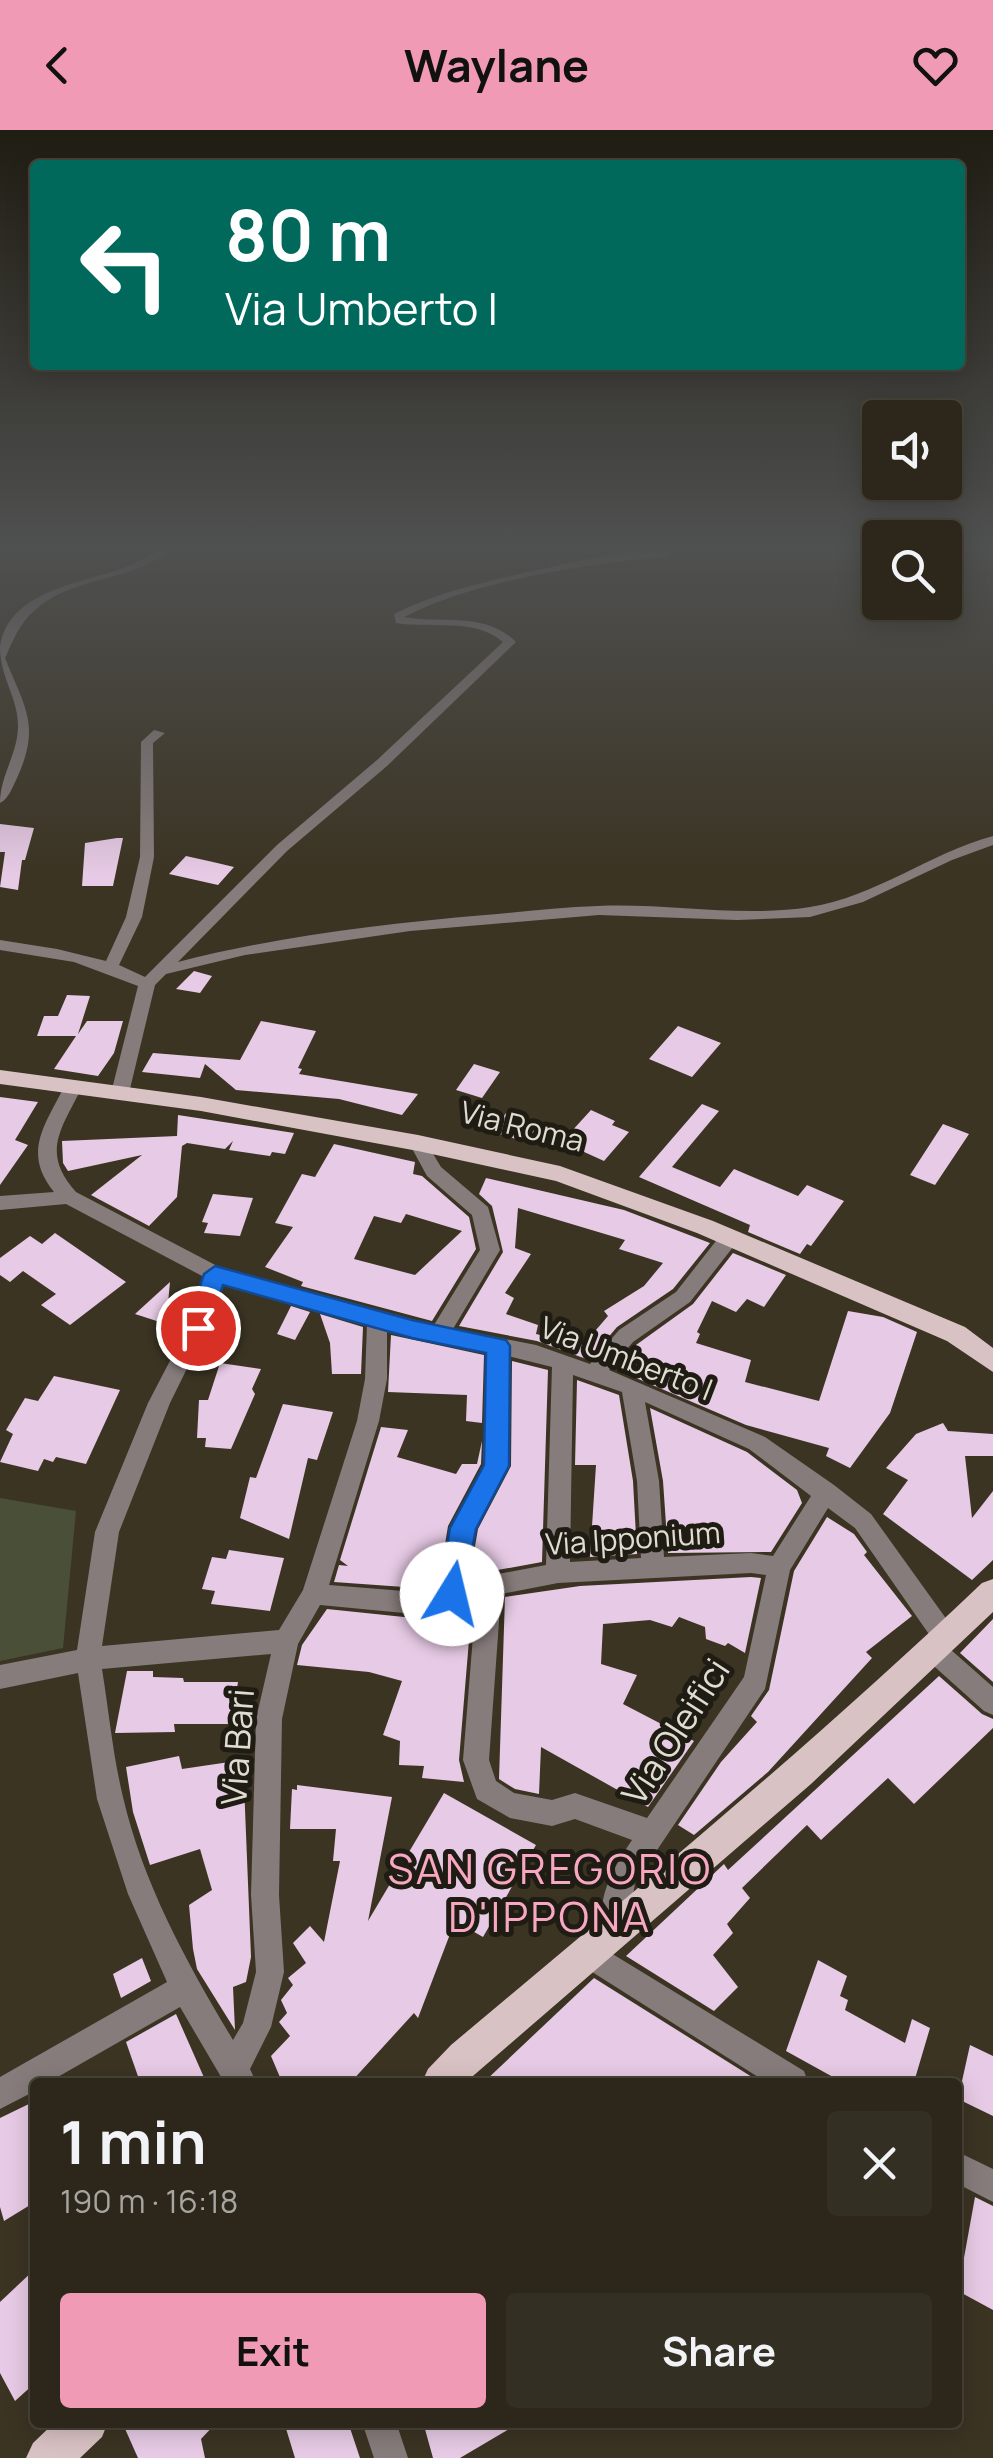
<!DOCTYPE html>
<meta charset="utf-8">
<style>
body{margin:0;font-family:Manrope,sans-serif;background:#342f23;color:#f1f3f6;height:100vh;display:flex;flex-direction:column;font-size:38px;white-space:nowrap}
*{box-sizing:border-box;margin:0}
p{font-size:32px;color:#a6a5a2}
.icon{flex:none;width:55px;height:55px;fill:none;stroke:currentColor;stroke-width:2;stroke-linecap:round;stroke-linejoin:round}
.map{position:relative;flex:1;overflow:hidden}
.sheet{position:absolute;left:30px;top:1948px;width:932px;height:350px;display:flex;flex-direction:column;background:#2c271a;border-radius:10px;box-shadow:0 5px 25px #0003,0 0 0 2px #484439}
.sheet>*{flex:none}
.top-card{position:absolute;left:30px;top:30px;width:935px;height:210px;border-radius:10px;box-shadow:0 5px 25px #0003,0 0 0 2px #484439;background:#00695c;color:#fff;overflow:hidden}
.controls{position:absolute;left:862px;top:270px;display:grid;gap:20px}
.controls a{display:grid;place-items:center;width:100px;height:100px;border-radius:10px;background:#2c271a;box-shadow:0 5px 25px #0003,0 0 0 2px #484439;font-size:50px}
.pin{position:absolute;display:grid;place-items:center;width:85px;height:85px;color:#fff;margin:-42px;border:5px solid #fff;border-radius:50%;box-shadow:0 2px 10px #0007}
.me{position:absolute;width:110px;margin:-55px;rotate:9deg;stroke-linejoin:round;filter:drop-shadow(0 0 8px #0008)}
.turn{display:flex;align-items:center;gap:35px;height:210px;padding:0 30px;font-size:45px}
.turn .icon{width:130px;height:130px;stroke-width:2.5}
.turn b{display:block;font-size:70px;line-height:85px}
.round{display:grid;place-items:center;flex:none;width:105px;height:105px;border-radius:10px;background:#342f23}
.head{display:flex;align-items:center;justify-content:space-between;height:170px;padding:0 30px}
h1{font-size:60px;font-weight:700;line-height:75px}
.button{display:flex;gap:20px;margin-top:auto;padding:20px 30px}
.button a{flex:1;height:115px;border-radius:10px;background:#f09ab6;color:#111;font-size:40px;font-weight:700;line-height:115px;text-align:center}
.button a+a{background:#342f23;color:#f1f3f6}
header{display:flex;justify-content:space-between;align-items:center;height:130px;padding:0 30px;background:#f09ab6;color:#111;font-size:45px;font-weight:700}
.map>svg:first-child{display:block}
.green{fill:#4a4f38}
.building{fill:#e7cae5;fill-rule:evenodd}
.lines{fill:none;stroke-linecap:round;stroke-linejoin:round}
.street{fill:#877c7c;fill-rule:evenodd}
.primary{fill:#d9c2c4;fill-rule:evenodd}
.route{fill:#1a73e8;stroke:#114b97;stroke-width:2.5}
.labels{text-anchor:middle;stroke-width:10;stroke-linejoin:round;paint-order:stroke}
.street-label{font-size:30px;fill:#e1dcd2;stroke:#1f1c14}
.near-street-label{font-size:35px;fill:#e1dcd2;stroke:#1f1c14}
.near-quarter-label{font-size:42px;letter-spacing:2.5px;fill:#f7a7c1;stroke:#1f1c14}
</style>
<header><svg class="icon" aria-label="back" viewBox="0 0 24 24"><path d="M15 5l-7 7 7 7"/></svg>Waylane<svg class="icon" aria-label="heart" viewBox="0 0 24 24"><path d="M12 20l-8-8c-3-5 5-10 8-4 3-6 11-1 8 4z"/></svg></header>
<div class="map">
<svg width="993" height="2328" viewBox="0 0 993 2328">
<rect width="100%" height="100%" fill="#3b3423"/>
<path class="green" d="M0,1368L76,1381L63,1518L0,1531Z"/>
<path class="building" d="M0,694L34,698L25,730H22L18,760L0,757L5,722H0Z
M117,708H123L113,756H82L85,713Z
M186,726L213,732L234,737L218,755L169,744Z
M194,841L212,846L200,863L176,859Z
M67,865L90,866L78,904L87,891H123L114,923L98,946L54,939L76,906H37L44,886H58Z
M261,891L316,901L298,938L302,939L299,944L418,964L402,985L339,969L236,960L205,934L200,948L142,942L153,923L240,930Z
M678,896L721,913L692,947L649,929Z
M474,934L500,942L482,968L456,960Z
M0,967L38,972L15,1010L28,1015L0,1055Z
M702,974L719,981L672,1037L720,1057L734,1039L798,1066L807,1055L844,1071L811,1116L807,1114L800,1124L748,1102L750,1095L639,1047Z
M591,980L615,991L612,995L629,1002L604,1031L582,1021L578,1025L537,1007L532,1014L493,1002L506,983L570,1003Z
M178,985L294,1003L285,1024L272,1022L270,1026L229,1020L233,1011L225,1019L187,1013L182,1016L177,1067L149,1096L91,1065L142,1025L68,1041L63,1033L62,1011L177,1006Z
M943,994L969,1004L935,1055L910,1045Z
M334,1014L415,1032L413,1044L422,1046L469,1087L476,1119L432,1191L301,1156L303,1152L265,1137L293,1097L275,1093L302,1044L315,1047ZM406,1084L462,1101L415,1145L354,1129L374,1086L401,1093Z
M486,1048L624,1080L710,1113L673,1159L617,1197L589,1230L537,1211L459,1196L503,1122L492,1076L479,1064ZM518,1078L625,1110L619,1119L663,1133L644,1156L604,1181L608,1186L583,1215L536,1204L538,1195L506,1184L514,1168L505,1163L531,1124L515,1118Z
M213,1064L253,1068L240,1106L204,1103L208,1093L202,1092Z
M55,1103L126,1152L70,1195L41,1175L56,1164L23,1141L10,1152L0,1145V1128L30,1106L42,1114Z
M733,1123L786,1145L764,1177L747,1169L736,1182L712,1171L697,1202L700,1204L696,1213L751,1230L745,1252L819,1271L848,1181L883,1187L917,1202L890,1283L850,1338L826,1326L829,1318L746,1295L615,1239L636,1215L693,1174Z
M170,1152L166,1194L135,1184Z
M291,1176L310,1182L295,1210L277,1204Z
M320,1184L363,1197L361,1244H332L330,1213Z
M391,1205L484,1225L482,1293L466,1291L467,1265L388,1262Z
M512,1231L548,1240L542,1432L470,1445L478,1399L511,1336Z
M220,1233L261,1239L252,1259L255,1264L231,1319L205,1317L206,1308H197L199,1270H208Z
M54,1246L120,1260L86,1334L56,1327L53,1332L44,1329L38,1341L0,1332L13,1304L6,1300L25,1268L38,1271Z
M577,1250L619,1265L633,1351L637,1424L590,1427L596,1335H575Z
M283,1274L333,1282L317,1330L308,1328L289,1409L240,1388L250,1347L256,1348Z
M650,1278L747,1322L797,1360L802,1373L771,1422L668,1423L663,1351Z
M943,1293L948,1301L993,1304V1326H965L972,1388L993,1361V1430L972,1450L883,1384L908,1350L886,1338L916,1304Z
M381,1297L408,1300L397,1327L456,1344L462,1334H477L482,1311L481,1334L448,1396L439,1451L404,1457L334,1452L339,1435L348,1436L340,1430Z
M827,1387L854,1404L867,1422L864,1425L912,1486L866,1522L872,1528L768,1642L694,1705L678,1695L721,1632L757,1592L751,1586L769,1560L794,1441Z
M229,1420L284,1428L270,1481L211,1474L215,1461L202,1459L212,1427L226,1429Z
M751,1447L761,1448L745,1523L728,1513L725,1516L706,1509L705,1497L679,1487L672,1497L650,1490L603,1494L601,1534L637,1545L623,1574L694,1611L648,1677L541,1617L539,1664L515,1659L499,1649L505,1467L580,1456Z
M472,1474L459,1630L464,1652L422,1648L424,1636L399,1635L400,1611L383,1605L402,1551L369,1542L297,1535L302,1515L327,1479L404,1487Z
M993,1489V1552L960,1523Z
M127,1541H153V1547L183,1548L184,1552H238L231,1594H174L175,1602L115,1603Z
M939,1546L982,1584L993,1589V1598L914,1674L888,1648L821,1710L807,1695L742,1758L750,1768L727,1794L733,1803L713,1825L738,1857L714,1881L626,1826L724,1734L728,1740Z
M179,1626L182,1639L243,1630L251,1827L246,1852L233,1857L235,1900L197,1839L193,1819L189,1775L212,1760L200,1719L150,1735L133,1682L126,1637Z
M297,1655L392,1667L368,1791L444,1663L536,1715L483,1807L455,1791L418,1888L414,1883L351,1952H282L271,1926L290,1906L279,1892L287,1883L281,1870L293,1855L288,1848L306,1833L293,1813L310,1796L324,1812L340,1731H333L336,1699H290L292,1659L297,1660Z
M142,1828L151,1851L121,1868L113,1844Z
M818,1830L847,1846L840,1866L848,1870L845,1880L905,1913L912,1889L930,1898L914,1952H842L786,1921Z
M594,1848L760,1952H484Z
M176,1884L206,1952H140L126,1912Z
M970,1915L993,1926V1986L958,1969Z
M35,1971V2072L4,2091L0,2077V1988Z
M975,2067L993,2076V2180L958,2161Z
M35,2139V2253L15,2271L0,2243V2172Z
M122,2292H217L201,2309L205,2328H138Z
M284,2292H348L360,2328H295Z
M423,2292H521L460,2328H433Z"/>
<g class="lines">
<path class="street" d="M160,419H172C132,453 72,445 34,481C19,494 13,511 5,528C25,578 41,595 17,648C12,658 9,668 0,673C0,646 17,625 18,598C19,568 0,549 0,516C9,462 77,454 118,440C133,435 146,428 160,419Z
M674,419L668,426C585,435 479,449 404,487C442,494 485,481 516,512L387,636L287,721L178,832C279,806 382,794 485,785C523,782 560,777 598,776C669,773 740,788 810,777C875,767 930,723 993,706V715L952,730L863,772L810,787L737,790L599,785L410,801L245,825L166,844L155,855L129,963L120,969L111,963L138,856L74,832L0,820V810L57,819L106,831L126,787L140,727L141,612L154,600L165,603L153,613L154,727L142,787L119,835L145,847L277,715L377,630L503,512C474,487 431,499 396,493L394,484C437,462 481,453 528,442C575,432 627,419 674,419Z
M73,951L82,957C62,998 40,1022 76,1062L221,1138L434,1195L480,1120L472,1085L427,1046L409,1013L412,1009H424L441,1037L488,1077L500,1120L453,1199L536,1215L590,1234L619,1200L676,1162L723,1102H737L740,1107L737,1112L690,1172L633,1212L609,1240L765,1307L834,1355L871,1384L955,1501L958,1509L950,1519L993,1557V1585L984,1581L926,1529L923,1521L926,1513L933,1510L855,1398L828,1378L790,1440L765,1559L635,1753L626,1807L616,1811L606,1807C592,1774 614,1736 632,1710L575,1689L552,1696L510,1688L477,1669L463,1630L476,1469L404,1483L320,1475L298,1514L282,1589L279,1765L284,1842L271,1897L250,1939L256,1952H224L180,1877L49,1952H35V1961L0,1979V1947L167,1852L128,1764L97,1669L78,1543L0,1559V1535L77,1520L95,1402L148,1273L187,1198L204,1147L66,1074L0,1080V1066L54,1062C22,1023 45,995 64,957ZM222,1153L367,1194L365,1249L357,1291L303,1460L279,1500L102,1516L119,1402L170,1273L207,1198ZM387,1200L488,1222L485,1335L452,1397L442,1454L404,1461L329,1455L379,1291L387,1249ZM508,1226L552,1237L546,1435L466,1450L474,1398L507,1336ZM573,1245L622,1262L637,1351L641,1428L570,1432ZM645,1272L749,1319L811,1366L773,1426L751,1423L664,1427L659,1351ZM751,1443L766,1445L744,1547L647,1688L575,1663L552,1670L514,1663L496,1651L489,1630L501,1464L558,1453ZM271,1524L256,1589L251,1765L256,1842L243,1893L233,1910C188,1835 143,1754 123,1667C113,1626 109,1582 102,1539Z
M588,1809L804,1941L808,1952H766L578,1833L574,1823L578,1813Z
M958,2022L993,2039V2072L958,2054Z
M362,2292H396L408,2328H374Z"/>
<path class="primary" d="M0,940L201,967L418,1005L560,1036L713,1091L965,1197L993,1218V1242L947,1211L697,1103L556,1051L418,1021L201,981L0,954Z
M993,1449V1482L811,1654L466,1952H422L428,1939L451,1915C631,1764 812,1615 982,1453Z
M55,2292H108L102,2307L80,2328H26L33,2313Z"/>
</g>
<linearGradient id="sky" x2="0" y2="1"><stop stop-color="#201d13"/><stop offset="0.56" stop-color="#4f5050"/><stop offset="1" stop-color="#4f5050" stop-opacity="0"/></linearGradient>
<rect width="993" height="745" fill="url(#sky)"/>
<path class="route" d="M215,1136L412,1190L506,1210L510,1216L509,1336L476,1399L462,1473L452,1476L443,1473L439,1464L450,1398L484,1335L486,1223L412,1208L223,1155L206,1204H189L186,1198L204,1144Z"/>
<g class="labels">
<g class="street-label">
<text transform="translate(522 997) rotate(14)" y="10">Via Roma</text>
<text transform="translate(626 1229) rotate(21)" y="10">Via Umberto I</text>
<text transform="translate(633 1409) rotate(-4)" y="10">Via Ipponium</text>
</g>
<g class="near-street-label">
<text transform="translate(676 1602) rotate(-57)" y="12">Via Oleifici</text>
<text transform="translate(238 1617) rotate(-86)" y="12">Via Bari</text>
</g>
<g class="near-quarter-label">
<text x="550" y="1754">SAN GREGORIO<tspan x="550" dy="48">D'IPPONA</tspan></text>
</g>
</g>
</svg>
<div class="controls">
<a><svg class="icon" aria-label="sound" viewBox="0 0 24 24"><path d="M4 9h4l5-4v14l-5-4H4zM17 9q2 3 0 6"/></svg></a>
<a><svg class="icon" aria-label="search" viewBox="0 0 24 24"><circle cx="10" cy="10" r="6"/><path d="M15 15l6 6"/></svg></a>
</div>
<div class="pin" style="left:198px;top:1198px;background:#d93025"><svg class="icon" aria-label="arrive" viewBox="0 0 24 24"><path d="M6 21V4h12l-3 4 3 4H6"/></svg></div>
<svg class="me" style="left:452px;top:1464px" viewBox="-20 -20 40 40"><circle r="19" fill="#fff"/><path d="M0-13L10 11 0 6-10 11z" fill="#1a73e8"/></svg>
<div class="top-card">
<div class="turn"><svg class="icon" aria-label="left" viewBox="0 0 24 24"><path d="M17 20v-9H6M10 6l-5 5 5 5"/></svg><div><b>80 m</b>Via Umberto I</div></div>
</div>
<section class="sheet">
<div class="head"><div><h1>1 min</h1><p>190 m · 16:18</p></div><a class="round"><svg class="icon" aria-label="close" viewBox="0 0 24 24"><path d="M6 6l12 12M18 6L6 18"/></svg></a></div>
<div class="button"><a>Exit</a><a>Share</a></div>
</section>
</div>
